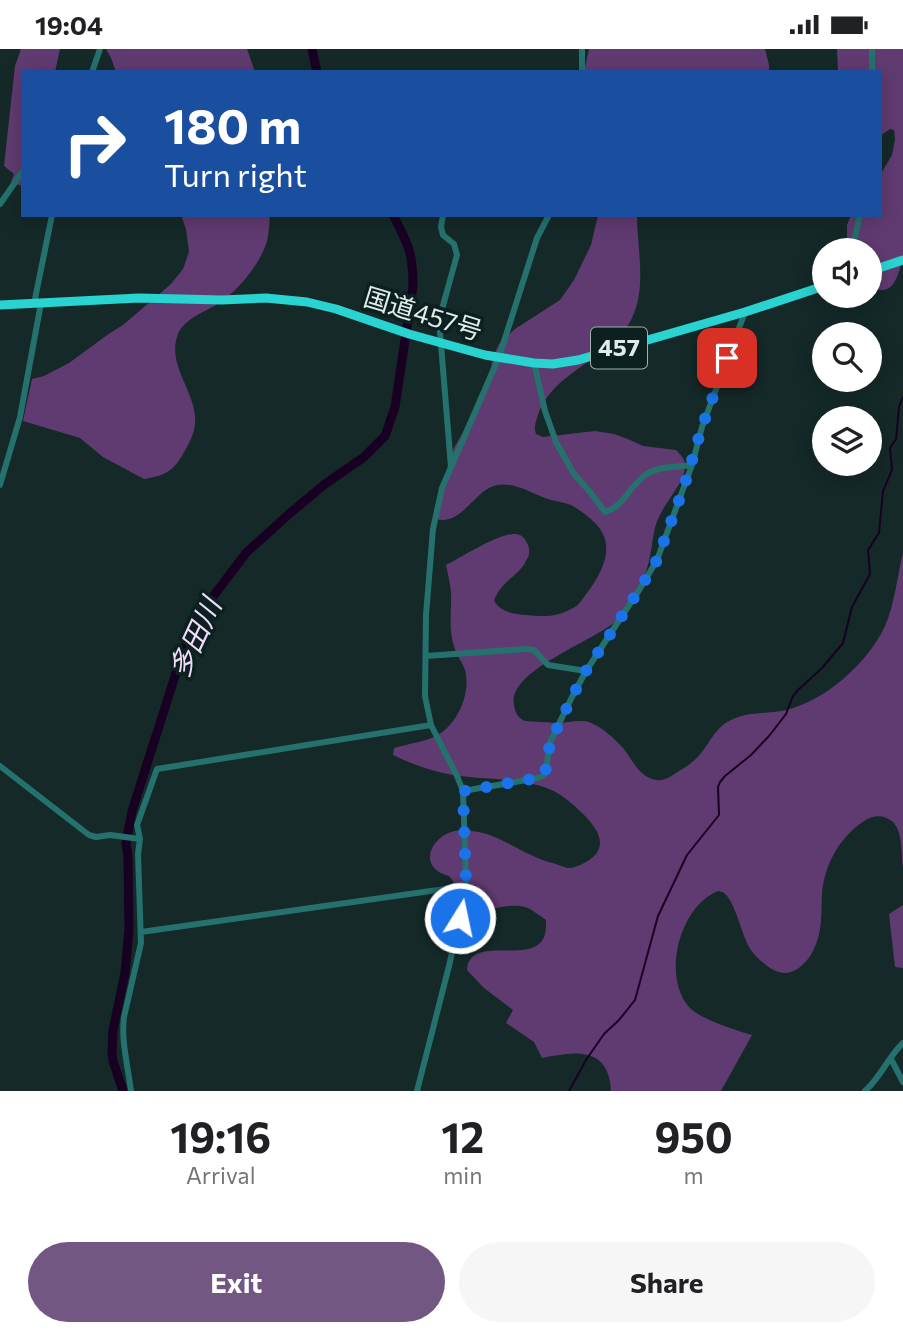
<!DOCTYPE html>
<meta charset="utf-8">
<style>
body{margin:0;font-family:Commissioner,"Noto Sans JP",sans-serif;background:#f6f6f6;color:#202124;height:100vh;display:flex;flex-direction:column;font-size:26px;white-space:nowrap}
*{box-sizing:border-box;margin:0}
p{font-size:23px;color:#757577}
.icon{flex:none;width:38px;height:38px;fill:none;stroke:currentColor;stroke-width:2;stroke-linecap:round;stroke-linejoin:round}
.map{position:relative;height:1042px;overflow:hidden}
.side{display:flex;flex-direction:column;background:#fff;flex:1}
.side>*{flex:none}
.hud{position:absolute;left:21px;top:21px;width:861px;height:147px;border-radius:0px;box-shadow:0 4px 18px #0003;background:#1a4fa0;color:#fff;overflow:hidden}
.fabs{position:absolute;left:812px;top:189px;display:grid;gap:14px}
.fabs a{display:grid;place-items:center;width:70px;height:70px;border-radius:50%;background:#fff;box-shadow:0 4px 18px #0003;font-size:35px}
.pin{position:absolute;display:grid;place-items:center;width:60px;height:60px;color:#fff;margin:-30px;border-radius:14px;box-shadow:0 4px 10px #0006}
.me{position:absolute;width:77px;margin:-38px;rotate:10deg;stroke-linejoin:round;filter:drop-shadow(0 0 5px #0008)}
.turn{display:flex;align-items:center;gap:24px;height:147px;padding:0 28px;font-size:32px}
.turn .icon{width:91px;height:91px;stroke-width:2.5}
.turn b{display:block;font-size:49px;line-height:60px}
.eta{display:flex;justify-content:space-evenly;align-items:center;height:119px;text-align:center}
.eta b{font-size:42px;font-weight:700;line-height:49px}
.action{display:flex;gap:14px;margin-top:auto;padding:14px 28px}
.action a{flex:1;height:80px;border-radius:42px;background:#735783;color:#fff;font-size:28px;font-weight:700;line-height:80px;text-align:center}
.action a+a{background:#f6f6f6;color:#202124}
.status{display:flex;justify-content:space-between;align-items:center;height:49px;padding:0 35px;background:#fff;direction:ltr}
.status svg{height:19px;fill:currentColor}
.map>svg:first-child{display:block}
.green{fill:#603b71}
.lines{fill:none;stroke-linecap:round;stroke-linejoin:round}
.stream{stroke:#180023;stroke-width:2}
.river{stroke:#180023;stroke-width:9}
.minor{stroke:#25716e;stroke-width:6}
.highway{stroke:#29d4d0;stroke-width:9}
.route{stroke:#1a73e8;stroke-width:12;stroke-dasharray:0 21.6}
.labels{text-anchor:middle;stroke-width:7;stroke-linejoin:round;paint-order:stroke}
.shield{fill:#0b201f;stroke:#a0afae;stroke-width:2}
.shield-label{font-size:24px;font-weight:bold;fill:#e0eceb}
.street-label{font-size:26px;fill:#e0eceb;stroke:#0b201f}
.water-label{font-size:28px;font-style:italic;fill:#f1dafc;stroke:#0b201f}
</style>
<div class="status"><b>19:04</b><svg viewBox="0 0 49 12"><path d="M0 12V9h3v3zM5 12V6h3v6zM10 12V3h3v9zM15 12V0h3v12zM26 1h20v11H26zM47 4h2v5h-2z"/></svg></div>
<div class="map">
<svg width="903" height="1042" viewBox="0 0 903 1042">
<rect width="100%" height="100%" fill="#152929"/>
<path class="green" d="M21,0H60L55,23H23L22,137L11,133L14,125L4,117L15,17Z
M106,0H247L255,23H116L111,9Z
M589,0H765L769,16V23H584Z
M837,0H903V209C900,218 897,236 887,240C883,242 875,240 870,240V201H847V176L851,166H880V126L892,106L895,90L894,81L890,80L880,87V23H838Z
M181,166H270C269,177 269,188 265,198C257,218 239,240 222,252C207,263 182,269 177,288C167,321 202,348 194,381C192,389 187,398 183,405C173,423 163,427 144,430L103,408L80,389L23,372L32,330L44,327L69,314L110,284L123,276L171,235L183,220L189,203L186,180Z
M598,166H637C637,199 647,238 632,269C627,279 621,288 613,295C585,318 547,333 537,369C535,376 534,378 536,385L543,388L595,382L614,385L630,391L643,397L676,401C681,406 686,411 685,419C684,433 666,453 660,466C652,480 653,497 649,512C645,529 636,551 624,565C604,590 507,619 514,656C515,664 518,669 525,672C536,673 547,673 557,674C567,674 580,670 589,673C602,678 614,689 623,699C633,711 639,729 657,731C664,732 670,728 676,724C686,718 694,713 701,704C709,694 714,683 724,675C745,661 764,666 786,661C825,652 868,614 885,577C895,554 897,528 903,504V818C901,803 903,784 893,773C884,765 873,766 864,772C839,789 825,815 822,844C821,864 823,883 813,902C808,912 797,924 785,924C778,924 771,920 766,916C758,910 752,904 748,896C741,882 736,858 727,847C724,843 722,843 718,842C680,857 662,925 688,957C699,970 735,981 752,986L721,1042H611C609,997 575,1002 542,1009L534,993L506,974L513,961L484,939L467,921C469,884 532,917 544,888C546,884 546,876 546,871C540,867 534,862 528,859C506,851 480,868 456,863C455,860 453,856 454,853C454,840 460,840 449,827C420,820 427,792 451,783C457,781 465,781 472,782C494,784 511,797 531,806C539,810 547,813 556,815C561,817 566,819 571,819C576,818 582,815 586,813C591,810 595,807 598,802C604,790 595,778 587,769C576,758 564,746 549,740C516,727 478,732 443,724C426,720 409,714 393,706L394,699C408,695 430,692 441,684C459,671 471,643 465,621C462,613 456,605 454,597C448,580 452,560 451,543C450,534 448,525 446,516C462,508 499,484 515,485C521,485 525,489 527,494C530,500 530,505 527,510C520,527 500,532 494,552C502,564 514,565 527,566C544,568 558,568 573,559C578,557 581,552 584,548C598,530 616,502 600,480C594,471 580,461 571,456C563,453 553,452 545,449C529,443 507,429 489,439C472,448 458,477 436,470L437,450L454,399L473,366L490,322L494,306L499,295L515,280L560,251L574,231L591,196Z
M903,856V919L895,918L889,865Z"/>
<g class="lines">
<path class="stream" d="M569,1042L586,1011L604,985L619,971L635,951L658,867L687,806L719,766L718,738L720,733L725,727L751,706L769,687L786,665L793,647L798,641L822,619L843,594L852,558L870,525L868,501L879,484L883,442L892,421L890,399L896,390L899,358L903,348"/>
<path class="river" d="M312,0L317,23
M123,1042L113,1012L112,1004L113,981L125,924L129,881L128,808L126,794L132,762L183,602L202,562L246,504L289,465L325,435L364,408L385,387L395,358L413,237C413,203 408,195 393,166"/>
<path class="minor" d="M92,23L100,0
M582,23V0
M872,23V0
M0,155L23,122
M443,166L441,178L443,186L454,195L457,206L439,271L451,418
M852,201L860,166
M34,255L52,166
M534,314L545,362L556,393L574,425L590,443L605,463C624,458 631,434 647,425C659,417 678,418 692,416
M0,436L20,368L41,254
M426,607L526,600L534,601L548,616L586,622
M0,717L89,786L96,788L110,786L140,790
M463,742L538,729L543,727L546,720L550,693L572,648L586,622L641,538L657,511L692,416L702,378L745,263
M141,883L459,838
M891,1010L903,1033
M131,1042C128,1017 121,993 124,968L141,894L138,805L140,790L137,776L157,720L431,676
M417,1042L449,917L465,846L466,833L463,742L457,727L431,676L425,647L426,566L433,480L442,439L499,308L537,189L549,166
M865,1042C881,1028 888,1008 903,994"/>
<path class="highway" d="M870,222L903,211
M0,256L139,249L222,251L266,249L307,253L336,260L409,285L485,306L534,314L553,315L578,311L745,263L824,237"/>
</g>
<g class="lines">
<path class="route" d="M460,869L466,833L463,742L538,729L543,727L546,720L550,694L572,648L586,622L641,538L657,511L684,438L702,378L727,309"/>
</g>
<g class="labels">
<rect class="shield" x="591" y="278.5" width="56" height="41" rx="5"/>
<g class="shield-label">
<text x="619" y="307">457</text>
</g>
<g class="street-label">
<text transform="translate(423 265) rotate(17)" y="9">国道457号</text>
</g>
<g class="water-label">
<text transform="translate(195 589) rotate(-65)" y="10">多田川</text>
</g>
</g>
</svg>
<div class="fabs">
<a><svg class="icon" aria-label="sound" viewBox="0 0 24 24"><path d="M4 9h4l5-4v14l-5-4H4zM17 9q2 3 0 6"/></svg></a>
<a><svg class="icon" aria-label="search" viewBox="0 0 24 24"><circle cx="10" cy="10" r="6"/><path d="M15 15l6 6"/></svg></a>
<a><svg class="icon" aria-label="layers" viewBox="0 0 24 24"><path d="M12 4l9 5-9 5-9-5zM3 14l9 5 9-5"/></svg></a>
</div>
<div class="pin" style="left:727px;top:309px;background:#d93025"><svg class="icon" aria-label="arrive" viewBox="0 0 24 24"><path d="M6 21V4h12l-3 4 3 4H6"/></svg></div>
<svg class="me" style="left:460px;top:869px" viewBox="-20 -20 40 40"><circle r="17" fill="#1a73e8" stroke="#fff" stroke-width="3"/><path d="M0-11L8 9 0 5-8 9z" fill="#fff"/></svg>
<div class="hud">
<div class="turn"><svg class="icon" aria-label="right" viewBox="0 0 24 24"><path d="M7 20v-9h11M14 6l5 5-5 5"/></svg><div><b>180 m</b>Turn right</div></div>
</div>
</div>
<section class="side">
<div class="eta">
<div><b>19:16</b><p>Arrival</p></div>
<div><b>12</b><p>min</p></div>
<div><b>950</b><p>m</p></div>
</div>
<div class="action"><a>Exit</a><a>Share</a></div>
</section>
